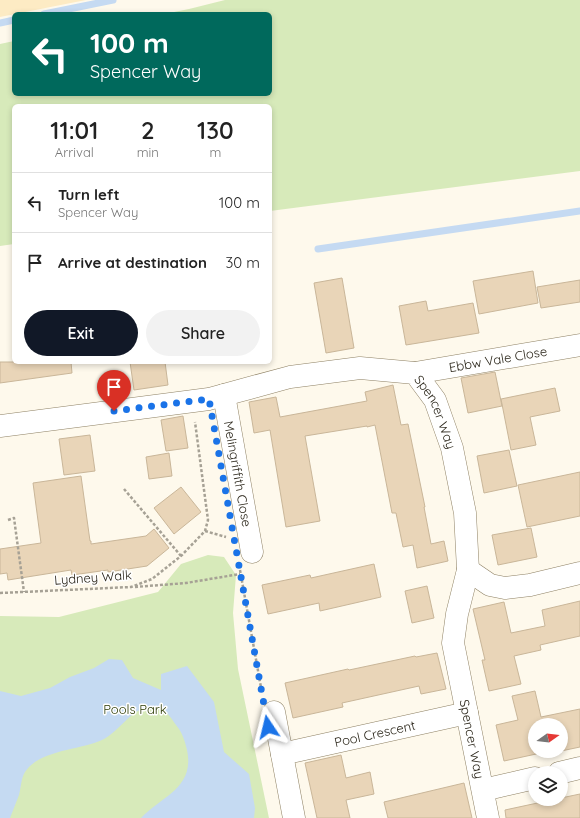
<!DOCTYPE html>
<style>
body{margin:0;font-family:Quicksand,sans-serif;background:#f2f2f2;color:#222;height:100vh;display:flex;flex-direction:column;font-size:15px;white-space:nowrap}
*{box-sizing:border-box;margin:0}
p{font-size:13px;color:#767676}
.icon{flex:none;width:22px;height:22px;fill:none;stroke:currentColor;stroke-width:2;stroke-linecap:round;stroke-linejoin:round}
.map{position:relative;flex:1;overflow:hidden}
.panel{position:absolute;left:12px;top:104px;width:260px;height:260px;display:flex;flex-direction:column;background:#fff;border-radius:6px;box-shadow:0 2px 6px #0003}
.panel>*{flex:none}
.hud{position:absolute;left:12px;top:12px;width:260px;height:84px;border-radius:6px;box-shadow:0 2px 6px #0003;background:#00695c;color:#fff;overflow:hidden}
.needle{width:26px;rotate:76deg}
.buttons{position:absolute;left:528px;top:718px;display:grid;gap:8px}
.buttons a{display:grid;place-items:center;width:40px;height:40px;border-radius:50%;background:#fff;box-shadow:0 2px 6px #0003;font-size:20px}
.pin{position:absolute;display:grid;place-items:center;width:34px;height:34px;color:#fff;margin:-41px -17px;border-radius:50% 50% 50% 0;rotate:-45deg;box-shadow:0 0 4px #0007}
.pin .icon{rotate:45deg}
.me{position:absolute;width:44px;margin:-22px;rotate:350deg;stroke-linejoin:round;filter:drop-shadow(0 0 3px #0008)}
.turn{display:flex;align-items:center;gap:14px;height:84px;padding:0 12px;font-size:18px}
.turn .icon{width:52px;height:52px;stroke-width:2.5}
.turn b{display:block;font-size:28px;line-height:34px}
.eta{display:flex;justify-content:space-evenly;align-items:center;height:68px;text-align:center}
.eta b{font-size:24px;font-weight:600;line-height:28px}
.cta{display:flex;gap:8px;margin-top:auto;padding:8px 12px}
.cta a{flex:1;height:46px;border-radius:24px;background:#111827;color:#fff;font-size:16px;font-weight:600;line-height:46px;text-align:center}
.cta a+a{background:#f2f2f2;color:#222}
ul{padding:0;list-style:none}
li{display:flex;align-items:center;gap:12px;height:60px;padding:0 12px;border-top:1px solid #e0e0e0}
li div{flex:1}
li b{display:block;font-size:15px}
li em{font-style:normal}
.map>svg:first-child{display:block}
.built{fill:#fdebc4}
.green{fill:#d7eaba}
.water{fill:#c5daf2}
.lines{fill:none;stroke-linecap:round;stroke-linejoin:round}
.stream{stroke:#c5daf2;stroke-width:7}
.building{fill:#e9d5b8;stroke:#c9b699}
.minor-casing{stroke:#8e8164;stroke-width:23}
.path{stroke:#a6a195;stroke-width:2.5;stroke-dasharray:3 2;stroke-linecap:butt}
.minor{stroke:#fff;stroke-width:22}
.route{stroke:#1a73e8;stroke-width:7;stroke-dasharray:0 12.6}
.labels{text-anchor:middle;stroke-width:3;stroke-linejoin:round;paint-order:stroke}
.street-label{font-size:13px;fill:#282317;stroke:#fff}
.park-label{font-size:13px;fill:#2a3902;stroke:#fff}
</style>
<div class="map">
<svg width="580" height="818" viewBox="0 0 580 818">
<rect width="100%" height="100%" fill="#fef9ec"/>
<path class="built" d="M0,0H86L0,17Z"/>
<path class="green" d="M225,0H580V171L270,211V106H14V244L0,246V44L14,41V94H270V14H164L189,9Z
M208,555L224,557L236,575L233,613L238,669L269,818H0V616L59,617L158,592L181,564Z"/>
<path class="water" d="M109,659L122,660L133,678L161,690V674L187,666L214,702L224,752L249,774L255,808L254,818H141C162,796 195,788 187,750C185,741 182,732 176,725C171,718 164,706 154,706C131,707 121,731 102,740C80,750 39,750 25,772C21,778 21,788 19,795C16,803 13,810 10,818H0V691L21,696L50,688L70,677L94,668Z"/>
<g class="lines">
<path class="stream" d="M44,14L113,0
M0,23L14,20
M318,249L580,211"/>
</g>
<path class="building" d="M533,271L538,303L479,314L473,281Z
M342,278L354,348L326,353L314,283Z
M580,280V302L541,308L537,287Z
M426,301L428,311L473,303L479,333L406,345L399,306Z
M0,362H71L72,373L0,383Z
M130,362H165L168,385L134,390Z
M495,372L502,406L468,413L461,378Z
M393,385L401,425L408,424L425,507H424L431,544L444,541L448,561L417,568L413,545L403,547L396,513H392L375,425L367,427V426L305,436L320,521L286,527L270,430L254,433L249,402L276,397L280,417L367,401L365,392Z
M555,388L560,411L530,417L536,445L511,450L501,399Z
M183,416L188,448L166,451L161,420Z
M90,435L95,471L64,475L59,439Z
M509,450L517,486L484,493L477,456Z
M169,453L172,476L149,479L146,457Z
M580,472V516L527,527L518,485Z
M81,476L90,541H91V544L146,536L154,529L169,548L147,566L108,572V570L72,575L71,570L8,580L7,573L0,574V549L41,543L33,483Z
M181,487L201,512L174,534L154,508Z
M531,528L537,557L498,565L492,535Z
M374,564L381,597L320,611L319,603L268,614L262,585L310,575L311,578Z
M427,586L434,618L412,623L405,591Z
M580,601V636L540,645L541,650L514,656L521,684L489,691L482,660H485L473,609L504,602L511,633L545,626L542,610Z
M437,653L446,689L421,694L419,686L342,703L343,707L293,718L285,683L348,669L349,670L415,656L416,657Z
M535,691L541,717L580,709V747L561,751V725H535V751H559L550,753V751L504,761L496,725L518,720L512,696Z
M341,755L346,778L370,772L374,794L346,800L350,818H317L305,763Z
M464,783L472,818H388L384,802Z
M580,794V818H506L505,810L556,799H561V798Z"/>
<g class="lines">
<defs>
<g id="minor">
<path id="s1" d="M415,373L580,345"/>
<path id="s2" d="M224,395L252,552"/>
<path id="s3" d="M0,426L209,399L290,377L360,368L415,373L435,400L452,448L465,513L468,570L457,614L453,643L488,818"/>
<path d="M468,570L490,585L505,588L530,585L580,573"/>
<path d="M274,712L294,818"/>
<path id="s4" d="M282,754L467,713"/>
<path d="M559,773L580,768"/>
<path d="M483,790L535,778"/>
</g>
</defs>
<use href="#minor" class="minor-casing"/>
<path class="path" d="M124,489L181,556
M8,520L14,518L24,592
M205,531L226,537
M240,570L262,693
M135,587L186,583L240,574
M0,593L131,587L152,579L181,556L205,531L208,520L195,422"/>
<use href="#minor" class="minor"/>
</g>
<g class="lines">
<path class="route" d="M114,411L209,399L268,727"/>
</g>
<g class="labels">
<g class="street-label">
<text dy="5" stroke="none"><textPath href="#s1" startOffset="84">Ebbw Vale Close</textPath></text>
<text dy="5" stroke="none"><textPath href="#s3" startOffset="465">Spencer Way</textPath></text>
<text dy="5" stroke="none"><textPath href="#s2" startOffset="80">Melingriffith Close</textPath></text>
<text transform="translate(93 577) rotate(-4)" y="5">Lydney Walk</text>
<text dy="5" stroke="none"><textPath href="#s4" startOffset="95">Pool Crescent</textPath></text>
<text dy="5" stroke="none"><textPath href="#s3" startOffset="801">Spencer Way</textPath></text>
</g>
<g class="park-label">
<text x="135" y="714">Pools Park</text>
</g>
</g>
</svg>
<div class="buttons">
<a><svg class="needle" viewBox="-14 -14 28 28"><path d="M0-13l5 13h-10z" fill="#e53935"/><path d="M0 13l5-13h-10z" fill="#767676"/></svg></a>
<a><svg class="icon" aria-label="layers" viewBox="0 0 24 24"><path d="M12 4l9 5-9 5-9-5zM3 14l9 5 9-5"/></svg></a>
</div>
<div class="pin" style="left:114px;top:411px;background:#d93025"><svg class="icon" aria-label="arrive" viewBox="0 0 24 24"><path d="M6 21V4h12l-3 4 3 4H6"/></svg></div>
<svg class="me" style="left:268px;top:727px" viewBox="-20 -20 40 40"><path d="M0-17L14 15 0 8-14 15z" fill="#1a73e8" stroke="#fff" stroke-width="4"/></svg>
<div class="hud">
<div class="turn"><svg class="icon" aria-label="left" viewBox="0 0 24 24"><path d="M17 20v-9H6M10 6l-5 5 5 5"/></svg><div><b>100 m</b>Spencer Way</div></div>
</div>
<section class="panel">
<div class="eta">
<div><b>11:01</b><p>Arrival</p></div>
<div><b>2</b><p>min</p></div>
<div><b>130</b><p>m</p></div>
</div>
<ul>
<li><svg class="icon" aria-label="left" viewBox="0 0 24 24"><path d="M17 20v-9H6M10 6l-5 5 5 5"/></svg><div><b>Turn left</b><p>Spencer Way</p></div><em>100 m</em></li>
<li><svg class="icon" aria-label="arrive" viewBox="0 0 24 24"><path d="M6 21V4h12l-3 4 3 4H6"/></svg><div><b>Arrive at destination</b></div><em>30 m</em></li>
</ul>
<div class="cta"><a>Exit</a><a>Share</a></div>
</section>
</div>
